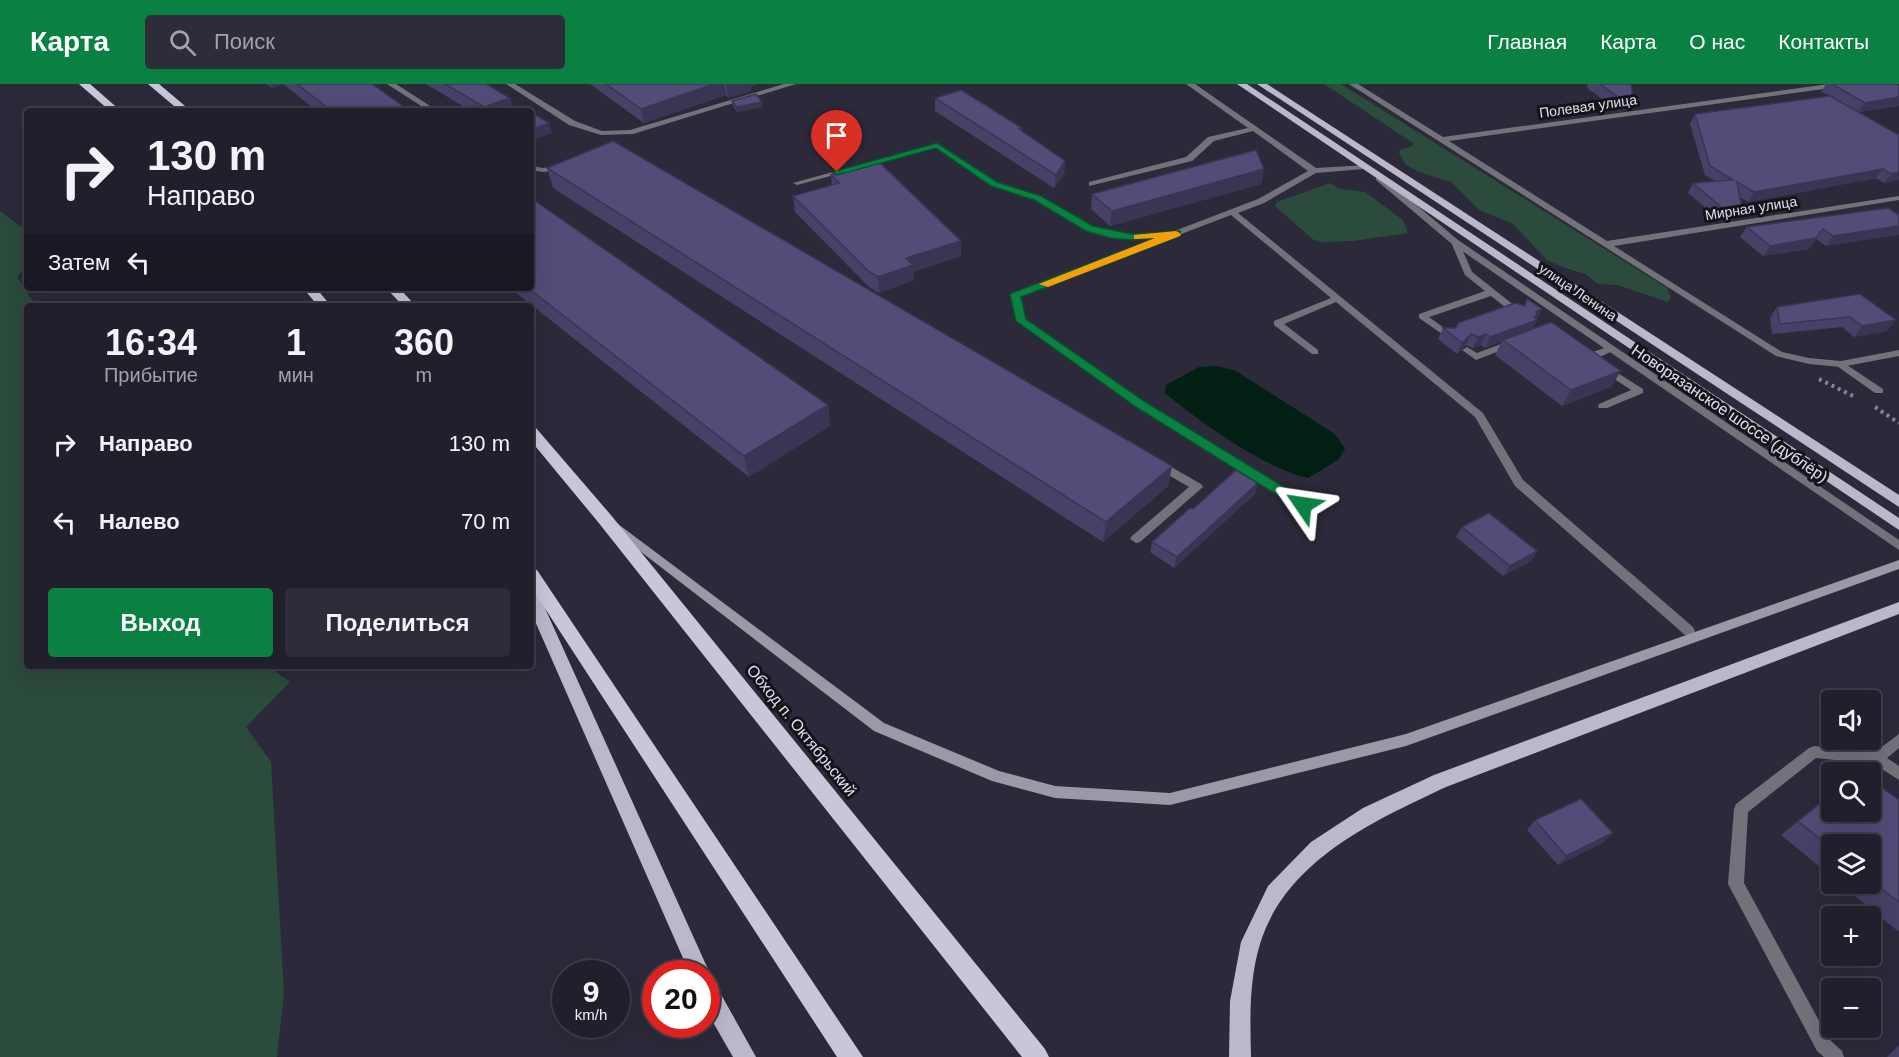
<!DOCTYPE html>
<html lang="ru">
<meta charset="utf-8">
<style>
body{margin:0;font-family:Helvetica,sans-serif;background:#2d2c38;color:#f1f3f6;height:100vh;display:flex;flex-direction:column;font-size:22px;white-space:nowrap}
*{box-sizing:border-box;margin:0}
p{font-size:20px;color:#a2a2a9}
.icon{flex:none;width:33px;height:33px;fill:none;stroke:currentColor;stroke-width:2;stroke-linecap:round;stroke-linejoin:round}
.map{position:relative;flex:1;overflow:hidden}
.side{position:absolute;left:24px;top:219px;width:510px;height:366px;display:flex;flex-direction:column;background:#211f2c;border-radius:6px;box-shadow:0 6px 24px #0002,0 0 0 2px #3e3d48}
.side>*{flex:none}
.hud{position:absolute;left:24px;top:24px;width:510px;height:183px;border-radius:6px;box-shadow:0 6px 24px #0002,0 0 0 2px #3e3d48;background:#211f2c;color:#f1f3f6;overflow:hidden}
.tools{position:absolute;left:1821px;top:606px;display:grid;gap:12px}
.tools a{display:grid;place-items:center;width:60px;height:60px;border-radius:6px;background:#211f2c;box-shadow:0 6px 24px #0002,0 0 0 2px #3e3d48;font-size:30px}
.speed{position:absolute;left:552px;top:876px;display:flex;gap:12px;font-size:30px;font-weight:700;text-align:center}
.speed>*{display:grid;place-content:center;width:78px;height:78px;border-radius:50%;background:#211f2c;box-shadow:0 6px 24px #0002,0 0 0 2px #3e3d48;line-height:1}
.speed small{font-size:15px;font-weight:400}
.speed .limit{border:9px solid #d22;background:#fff;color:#111}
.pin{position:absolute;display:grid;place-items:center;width:51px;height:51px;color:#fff;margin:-62px -26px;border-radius:50% 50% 50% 0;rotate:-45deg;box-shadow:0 0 6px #0007}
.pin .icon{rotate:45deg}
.me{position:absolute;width:66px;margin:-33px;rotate:302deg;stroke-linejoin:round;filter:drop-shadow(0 0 4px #0008)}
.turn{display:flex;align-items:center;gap:21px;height:126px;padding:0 24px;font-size:27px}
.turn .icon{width:78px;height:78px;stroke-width:2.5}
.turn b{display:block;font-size:42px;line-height:51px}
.then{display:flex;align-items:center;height:57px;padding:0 24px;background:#0003;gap:12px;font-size:22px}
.eta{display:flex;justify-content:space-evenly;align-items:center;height:102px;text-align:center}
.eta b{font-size:36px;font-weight:700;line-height:42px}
.button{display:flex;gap:12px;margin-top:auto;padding:12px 24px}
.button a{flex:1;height:69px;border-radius:6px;background:#0b8043;color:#fff;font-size:24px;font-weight:700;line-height:69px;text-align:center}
.button a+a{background:#2d2c38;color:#f1f3f6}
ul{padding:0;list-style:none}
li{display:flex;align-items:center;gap:18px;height:78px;padding:0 24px}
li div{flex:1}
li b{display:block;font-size:22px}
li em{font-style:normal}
header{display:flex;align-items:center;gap:36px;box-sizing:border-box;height:84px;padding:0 30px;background:#0b8043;color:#fff}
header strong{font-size:28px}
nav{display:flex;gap:33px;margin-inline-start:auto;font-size:21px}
.search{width:420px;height:54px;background:#2d2c38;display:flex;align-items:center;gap:15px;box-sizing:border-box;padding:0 21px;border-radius:6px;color:#a2a2a9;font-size:22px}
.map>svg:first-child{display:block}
.green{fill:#2b4b3c}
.water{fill:#021f13}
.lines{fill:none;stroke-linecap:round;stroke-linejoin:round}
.path{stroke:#868492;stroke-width:4;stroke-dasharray:3 4;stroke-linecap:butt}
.service{fill:#73727b;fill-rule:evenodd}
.minor{fill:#73727b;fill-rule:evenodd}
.secondary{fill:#9b99a8;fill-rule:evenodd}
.primary{fill:#bbb8cb;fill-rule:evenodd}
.trunk{fill:#c9c6da;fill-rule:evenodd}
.wall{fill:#484067}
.shaded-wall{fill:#3b3454}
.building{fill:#544b78;stroke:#3b3454;stroke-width:1.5}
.route{fill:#0b8043;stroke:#07532c;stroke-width:1.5}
.slow{fill:#f59e0b}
.labels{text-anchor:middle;stroke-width:6;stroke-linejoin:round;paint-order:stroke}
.far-street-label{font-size:14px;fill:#e1e0eb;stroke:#14131a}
.street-label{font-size:16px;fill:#e1e0eb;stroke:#14131a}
</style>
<header>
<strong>Карта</strong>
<div class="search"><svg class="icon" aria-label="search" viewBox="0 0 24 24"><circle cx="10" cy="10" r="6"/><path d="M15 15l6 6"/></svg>Поиск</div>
<nav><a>Главная</a><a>Карта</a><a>О нас</a><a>Контакты</a></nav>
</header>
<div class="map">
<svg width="1899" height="973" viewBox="0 0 1899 973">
<rect width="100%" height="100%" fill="#2c293a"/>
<path class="green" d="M1324,0H1341L1667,204L1671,214L1668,218L1617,201L1598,200L1585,190L1565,184L1547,176L1513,140L1479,126L1451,98L1419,88L1406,81L1399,69L1400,66L1413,62V59Z
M1330,99L1340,105L1365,108L1403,136L1408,149L1353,157L1320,158L1312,155L1275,122L1277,118Z
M0,127L27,147V182L17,193L36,222H27V582H268L290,598L246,643L271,678L284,910L277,973H0Z"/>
<path class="water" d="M1217,282L1236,287L1335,350L1345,365L1338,376L1308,394C1264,384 1200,338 1165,309L1166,301L1199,283Z"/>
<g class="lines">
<path class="path" d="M1819,295L1855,313
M1875,323L1899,339"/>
<path class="service" d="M387,0H396L438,27H429Z
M506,0H515L575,37L602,47L630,46L784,0H796L633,50L601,51L569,41Z
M1186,0H1195L1316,84L1367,81L1368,83L1364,85L1316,89L1264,119L1238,129L1483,329L1523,396L1693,543L1695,547L1693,551H1685L1515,402L1475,333L1336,218L1284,240L1318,266V270H1312L1274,241V237L1331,214L1231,131L1020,212L1025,236L1144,318L1307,418L1309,421L1307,424L1303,425L1136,322L1016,237L1010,211L1012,209L1157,154L1132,156L1110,154L1086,147L1035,116L991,102L936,64L797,101L793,99L937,59L997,98L1041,112L1092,143L1111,148L1132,150L1160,148L1164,151L1258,115L1308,87L1253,47L1214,57L1192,77L1089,102V98L1186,73L1208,53L1248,44Z
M561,81H564V85L543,88L531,86V82L543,84Z
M1455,155L1459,158L1472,188L1520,226V230H1514L1491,212L1429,233L1451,249V253L1448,254L1419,234V230L1485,207L1465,191L1451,158Z
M1512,256L1515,257V261L1476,276L1462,266L1467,263L1477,269Z
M1610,262L1615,265L1613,267C1601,272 1590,280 1579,270L1584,267L1590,269Z
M1841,277L1883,305V309H1875L1837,282V278Z
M1605,281L1643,305V309L1607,324H1599L1598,322L1599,320L1631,306L1601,286V282Z
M1159,376L1201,400L1203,403L1140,458L1136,459L1130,455L1132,452L1189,403L1155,383L1154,380L1155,377Z
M1899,650V664L1887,674L1899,682V696L1874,680L1816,674L1748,728L1744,799L1829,955L1842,967L1844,973H1824L1817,967L1728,800L1734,725L1736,720L1809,664L1814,662L1875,668Z"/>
<path class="minor" d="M1349,0H1358L1443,53L1829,0H1849L1845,2L1449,57L1607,157L1899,112V116L1614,162L1782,268L1809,274L1841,277L1899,266V272L1841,283L1809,280L1776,272Z
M1376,92H1382L1458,156L1899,456V466L1452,160L1376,96Z"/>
<path class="secondary" d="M614,437L884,639L999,687L1055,702L1170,709L1406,650L1899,476V485L1406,662L1170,721L1055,714L992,697L874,647L610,444L608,441Z"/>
<path class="primary" d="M1237,0H1247L1899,434V446Z
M1257,0H1267L1899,411V423Z
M531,505L536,507L539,511L707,883L710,890L708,894L713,896L756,973H733L710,933L706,926V890H690L531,528Z
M1899,518V530L1446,703C1374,737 1286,776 1260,860C1249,896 1250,935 1251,973H1229L1230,917L1241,858L1268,802L1311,758L1363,724L1434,691Z"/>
<path class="trunk" d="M79,0H90L121,27H110Z
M148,0H159L191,27H180Z
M303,204H316L331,222H318Z
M386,204H399L416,222H403Z
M531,342L536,344L610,430L1045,965L1049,973H1022L598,438L531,357Z
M531,484L537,486L863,973H837L531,503Z"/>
</g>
<path class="wall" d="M267,0H372L410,27H317L283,0L272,4Z
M426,0H486L514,27H471Z
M590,0H756V1L751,2V7L728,14L726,11L644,39Z
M1588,0H1631L1628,25L1619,27L1587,4Z
M1826,0H1896L1899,2V22L1859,28L1899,51V96L1884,99L1876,94L1748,118L1740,113L1742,125L1736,135L1721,137L1688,109L1693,99L1715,97L1705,91L1690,40L1695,30L1830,12L1821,8Z
M935,14L1022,44V47L1065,77L1064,90L1054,104L935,27Z
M732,17L763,23L737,28L733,22Z
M547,84L1172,382L1168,402L1103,458L553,104Z
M1264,85L1261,100L1110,142L1091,125L1092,110Z
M831,91L961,172L913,188L914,196L879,209L869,203L795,128L793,112L832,101Z
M1888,124L1826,162L1816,155L1809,165L1763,172L1740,153L1747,143Z
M510,204H531L828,321L830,342L749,393Z
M1860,210L1887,247L1854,253L1842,243L1772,250L1770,234L1777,223Z
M1527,215L1542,225L1533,244L1611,303L1562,322L1495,271L1502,257L1485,264L1481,261L1473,264L1466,261L1457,270L1438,255L1443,244H1456L1458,239L1525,221Z
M1258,399L1255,410L1174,484L1150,468L1152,458L1193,425Z
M1462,443L1537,467L1531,477L1503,492L1456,453Z
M1832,710L1899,716V848L1840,800H1870V760H1832V793L1781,751Z
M1535,736L1604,758L1558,781L1527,746Z
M1899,961V973H1887Z"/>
<path class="shaded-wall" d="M270,0H283L272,4Z
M714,0H724L726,11L644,39L641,25Z
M726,0H756V1L751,2V7L728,14Z
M1899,13V22L1858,28L1865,19Z
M510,14L514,27H486L484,23Z
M1633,15L1628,25L1619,27L1624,17Z
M762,18L763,23L737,28L736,23Z
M549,39L552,49L531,57V46Z
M1065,77L1064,90L1054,104L1056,91Z
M1264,85L1261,100L1110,142L1112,127Z
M1883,85L1876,94L1748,118L1754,108Z
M1899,88V96L1884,99L1891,90Z
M1742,125L1736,135L1721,137L1727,128Z
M1899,142V151L1826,162L1833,152Z
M1816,154L1809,165L1763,172L1770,162Z
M961,157V172L913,188L914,196L879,209L878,193L906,174Z
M1542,225L1532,246L1503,256L1502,257L1485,264L1490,253Z
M1896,236L1887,247L1854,253L1862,242Z
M1471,250L1466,261L1457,270L1462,259Z
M1486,250L1481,261L1473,264L1478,253Z
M1621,287L1611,303L1562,322L1571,306Z
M828,321L830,342L749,393L744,372Z
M1172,382L1168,402L1103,458L1106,438Z
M1258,399L1255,410L1174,484L1177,473Z
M1537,467L1531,477L1503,492L1510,482Z
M1613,749L1604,758L1558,781L1566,772Z"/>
<path class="building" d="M297,0H372L410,27H332Z
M445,0H486L510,14L484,23Z
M606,0H714L641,25Z
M1600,0H1631L1633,15L1624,17Z
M1832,0H1896L1899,2V13L1865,19Z
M961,6L1022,44L1019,45L1065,77L1056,91L935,14Z
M756,10L762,18L736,23L732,17Z
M1830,12L1899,51V88L1891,90L1883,85L1754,108L1737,98L1742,125L1727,128L1693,99L1733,96L1710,82L1695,30Z
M523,24L529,27H515Z
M531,28L549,39L531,46Z
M613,57L1172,382L1106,438L547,84Z
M1256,66L1264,85L1112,127L1092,110Z
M879,78L961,157L906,174L913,181L878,193L868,187L793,112L839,99L831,91Z
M531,114L828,321L744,372L528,204H531Z
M1888,124L1899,131V142L1833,152L1823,145L1816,154L1770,162L1747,143Z
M1860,210L1896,236L1862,242L1850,233L1780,240L1777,223Z
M1527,215L1542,225L1536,228L1537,232L1534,233L1537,236L1490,253L1486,250L1478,253L1471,250L1462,259L1443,244H1456L1458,239L1515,219L1525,222Z
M1551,238L1621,287L1571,306L1503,256Z
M1236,386L1258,399L1177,473L1152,458L1190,424L1193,425Z
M1489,429L1537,467L1510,482L1462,443Z
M1870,695L1899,716V818L1870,796V760H1832V764L1798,737L1832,710V728H1870Z
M1581,715L1613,749L1566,772L1535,736Z"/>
<path class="route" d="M937,59L997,98L1041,112L1093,142L1132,150L1180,147V152L1021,213L1026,235L1144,317L1307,417L1309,421L1307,424H1298L1136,323L1016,237L1010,211L1012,209L1155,154L1132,156L1110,154L1086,147L1034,116L991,102L936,64L837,91L832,88Z"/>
<path class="slow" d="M1176,147L1181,150L1180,152L1048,203L1039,200L1155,154L1134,155V151Z"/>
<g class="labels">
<g class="far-street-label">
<text transform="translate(1588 22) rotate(-8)" y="5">Полевая улица</text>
<text transform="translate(1751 124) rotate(-9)" y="5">Мирная улица</text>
<text transform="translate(1578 208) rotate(34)" y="5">улица Ленина</text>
</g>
<g class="street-label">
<text transform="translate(1730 329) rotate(34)" y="6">Новорязанское шоссе (дублёр)</text>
<text transform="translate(802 646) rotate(51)" y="6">Обход п. Октябрьский</text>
</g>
</g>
</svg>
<div class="tools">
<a><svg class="icon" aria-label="sound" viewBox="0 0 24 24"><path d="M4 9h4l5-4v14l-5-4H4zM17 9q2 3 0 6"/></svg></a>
<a><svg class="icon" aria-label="search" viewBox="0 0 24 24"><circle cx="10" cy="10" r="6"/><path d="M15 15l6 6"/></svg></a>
<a><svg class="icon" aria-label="layers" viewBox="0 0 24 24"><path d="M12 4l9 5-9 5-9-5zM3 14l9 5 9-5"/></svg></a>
<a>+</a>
<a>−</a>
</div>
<div class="speed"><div>9<small>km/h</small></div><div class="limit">20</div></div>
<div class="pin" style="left:837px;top:88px;background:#d93025"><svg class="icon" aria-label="arrive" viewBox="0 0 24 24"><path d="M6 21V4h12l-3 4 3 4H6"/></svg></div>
<svg class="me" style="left:1303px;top:421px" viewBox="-20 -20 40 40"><path d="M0-17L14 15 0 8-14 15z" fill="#0b8043" stroke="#fff" stroke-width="4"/></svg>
<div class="hud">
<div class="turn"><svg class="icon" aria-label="right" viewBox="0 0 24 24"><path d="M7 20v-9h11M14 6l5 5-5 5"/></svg><div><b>130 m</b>Направо</div></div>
<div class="then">Затем<svg class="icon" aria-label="left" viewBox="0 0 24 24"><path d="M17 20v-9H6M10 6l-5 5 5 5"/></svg></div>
</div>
<section class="side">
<div class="eta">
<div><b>16:34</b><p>Прибытие</p></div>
<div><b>1</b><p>мин</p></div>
<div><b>360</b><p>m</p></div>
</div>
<ul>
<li><svg class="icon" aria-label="right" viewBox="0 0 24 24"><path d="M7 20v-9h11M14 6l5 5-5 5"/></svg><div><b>Направо</b></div><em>130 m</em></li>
<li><svg class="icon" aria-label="left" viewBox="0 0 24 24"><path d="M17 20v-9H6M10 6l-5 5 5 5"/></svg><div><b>Налево</b></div><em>70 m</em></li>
</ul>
<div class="button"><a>Выход</a><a>Поделиться</a></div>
</section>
</div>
